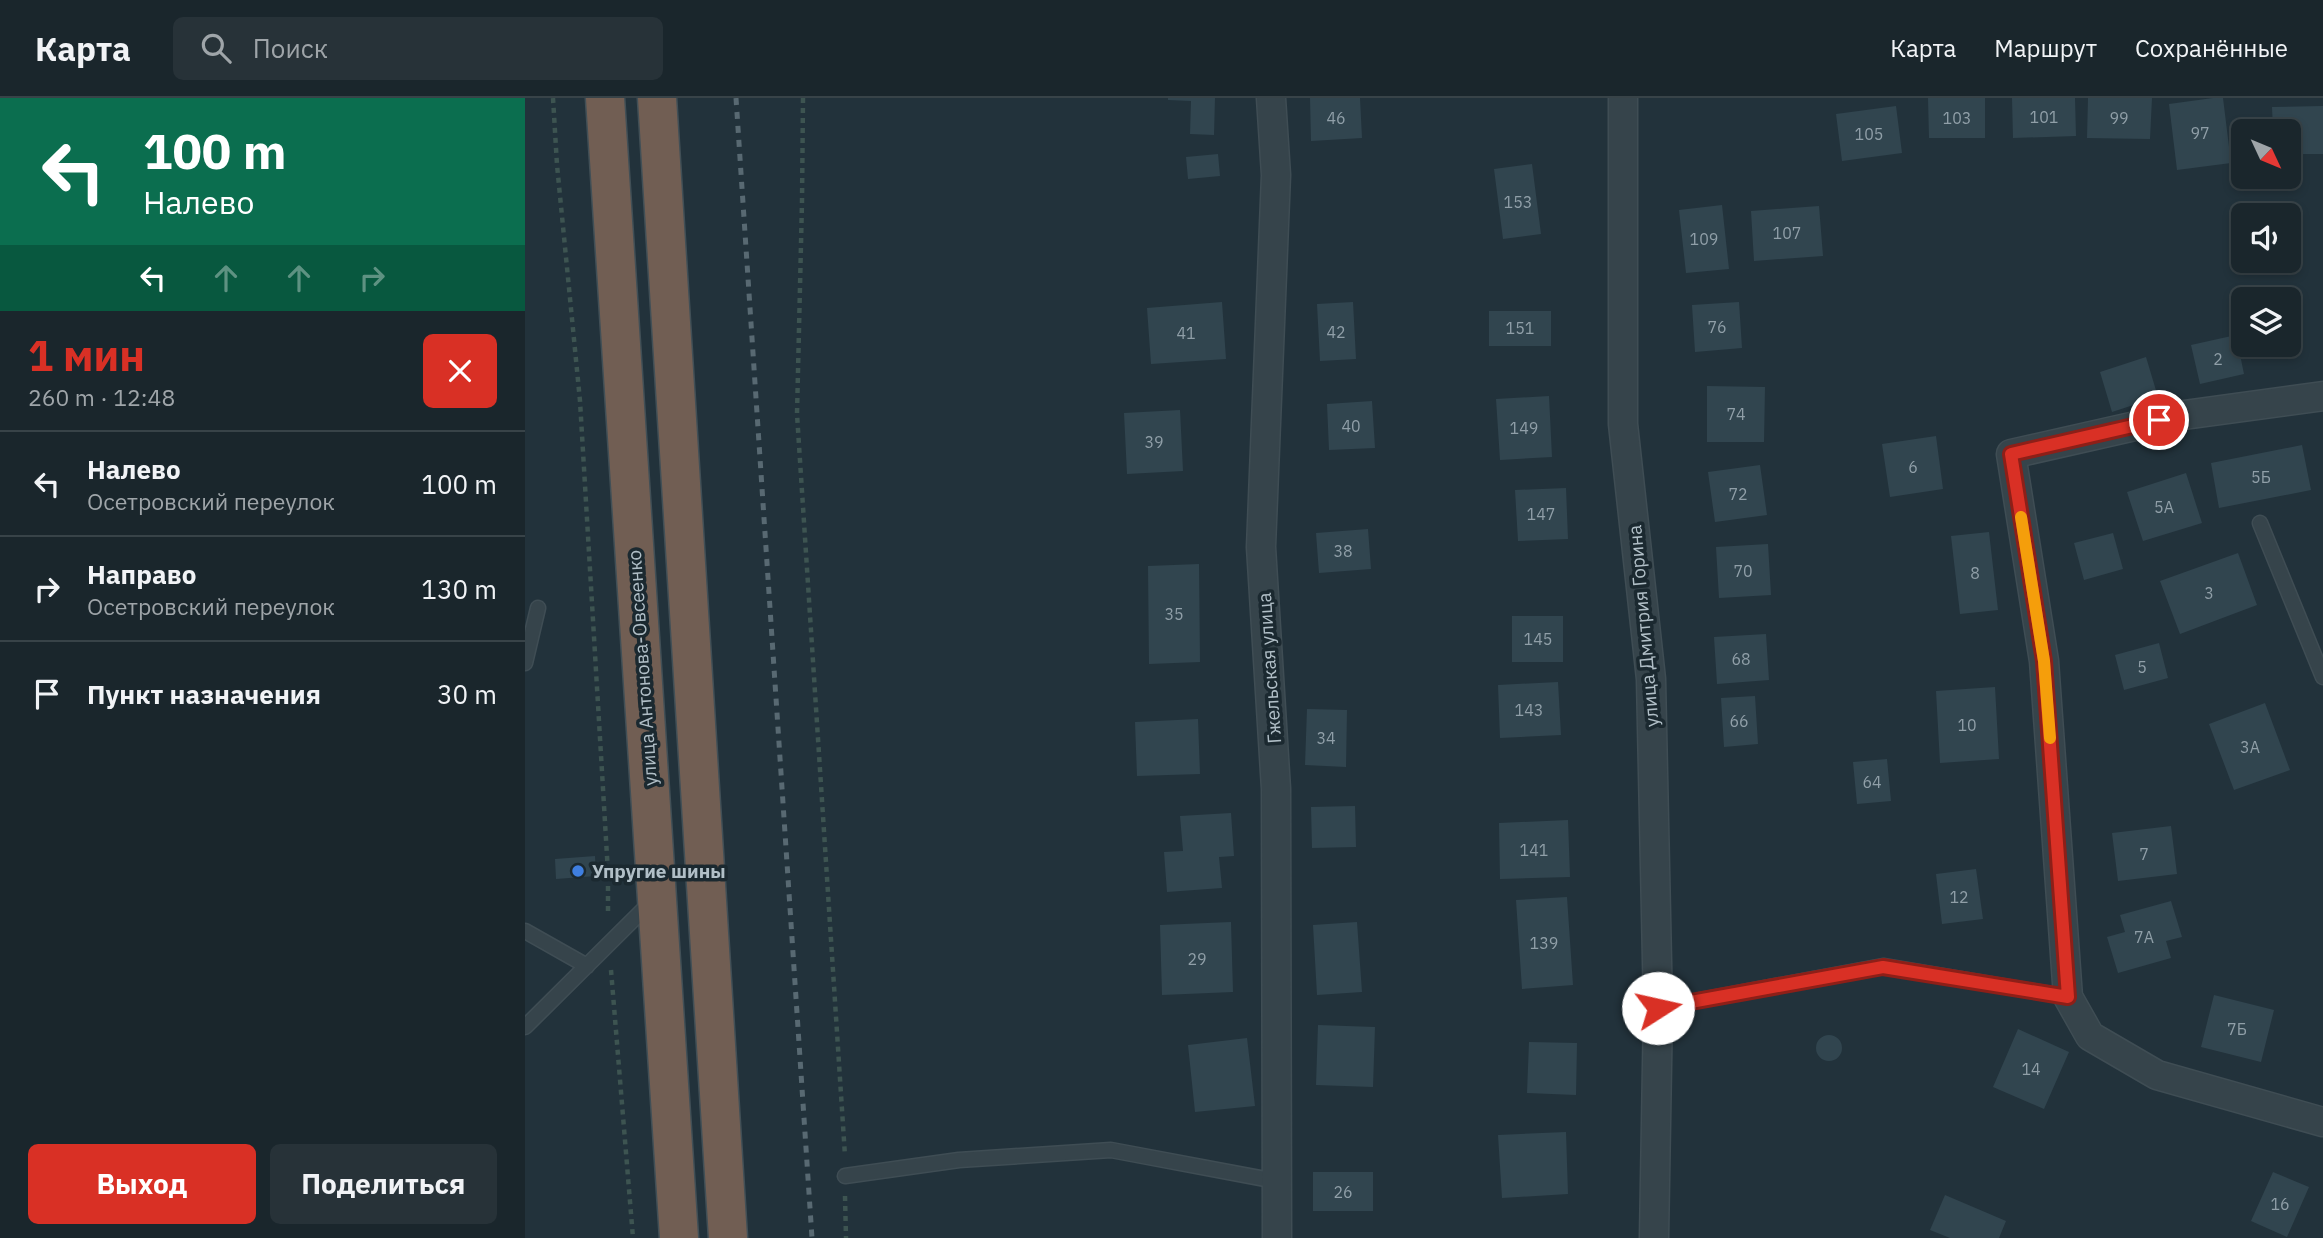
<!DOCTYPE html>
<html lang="ru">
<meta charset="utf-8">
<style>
body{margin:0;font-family:"IBM Plex Sans",sans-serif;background:#273238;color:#f1f3f6;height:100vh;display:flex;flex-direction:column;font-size:26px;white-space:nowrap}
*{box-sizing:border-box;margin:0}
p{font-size:23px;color:#9fa5a9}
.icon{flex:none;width:38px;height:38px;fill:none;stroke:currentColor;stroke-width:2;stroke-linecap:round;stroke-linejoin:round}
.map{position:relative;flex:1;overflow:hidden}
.details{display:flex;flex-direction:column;background:#1a262c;width:525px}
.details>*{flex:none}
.banner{background:#0b6e4f;color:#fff;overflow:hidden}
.needle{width:46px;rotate:134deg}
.buttons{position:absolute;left:1706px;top:21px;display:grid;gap:14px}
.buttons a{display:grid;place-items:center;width:70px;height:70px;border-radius:10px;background:#1a262c;box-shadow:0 4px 10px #0003,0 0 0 2px #384348;font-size:35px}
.pin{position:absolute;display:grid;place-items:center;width:60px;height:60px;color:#fff;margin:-30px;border:4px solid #fff;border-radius:50%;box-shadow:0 2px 7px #0007}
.me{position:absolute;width:77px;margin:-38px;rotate:80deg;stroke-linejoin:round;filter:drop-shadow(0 0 5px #0008)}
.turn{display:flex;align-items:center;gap:24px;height:147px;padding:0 28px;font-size:32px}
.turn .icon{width:91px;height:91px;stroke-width:2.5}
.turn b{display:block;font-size:49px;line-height:60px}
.lanes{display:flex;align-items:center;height:66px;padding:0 28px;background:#0003;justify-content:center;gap:35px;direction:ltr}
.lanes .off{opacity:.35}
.round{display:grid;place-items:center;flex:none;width:74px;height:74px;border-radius:10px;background:#273238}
.head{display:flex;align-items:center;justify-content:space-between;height:119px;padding:0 28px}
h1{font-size:42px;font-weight:800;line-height:52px;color:#d93025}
.button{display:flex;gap:14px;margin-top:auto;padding:14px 28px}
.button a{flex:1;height:80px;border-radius:10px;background:#d93025;color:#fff;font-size:28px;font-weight:800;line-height:80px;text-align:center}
.button a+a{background:#273238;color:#f1f3f6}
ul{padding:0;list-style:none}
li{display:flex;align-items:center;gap:21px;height:105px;padding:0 28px;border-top:2px solid #384348}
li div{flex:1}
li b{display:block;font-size:26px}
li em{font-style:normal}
header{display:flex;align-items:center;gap:42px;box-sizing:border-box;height:98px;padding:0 35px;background:#1a262c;border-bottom:2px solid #384348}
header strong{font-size:33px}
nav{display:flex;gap:38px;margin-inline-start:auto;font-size:24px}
.search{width:490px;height:63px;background:#273238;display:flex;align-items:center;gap:18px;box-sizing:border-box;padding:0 24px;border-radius:10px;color:#9fa5a9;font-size:26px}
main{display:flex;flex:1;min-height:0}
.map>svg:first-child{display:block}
.building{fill:#31454f}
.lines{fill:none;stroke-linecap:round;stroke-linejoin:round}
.lane-casing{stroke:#3f4d54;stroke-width:17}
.street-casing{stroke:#3f4d54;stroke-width:31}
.highway-casing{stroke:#414f56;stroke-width:41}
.path{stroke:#3d5451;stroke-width:4.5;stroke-dasharray:5 5;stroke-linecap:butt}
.lane{stroke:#36444b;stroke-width:14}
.street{stroke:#36444b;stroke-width:28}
.highway{stroke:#715e53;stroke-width:38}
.rail{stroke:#586972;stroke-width:5;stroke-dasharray:7 7;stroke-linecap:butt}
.route-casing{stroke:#8d1f18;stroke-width:18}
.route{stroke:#d93025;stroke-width:12}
.slow{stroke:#f59e0b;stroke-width:12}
.shop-dot{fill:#3f7fe0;stroke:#1b2930;stroke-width:2.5}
.labels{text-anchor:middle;stroke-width:7;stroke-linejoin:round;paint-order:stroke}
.number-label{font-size:16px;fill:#909fa8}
.street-label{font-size:19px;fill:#b1bfc7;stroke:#1b2930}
.poi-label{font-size:19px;font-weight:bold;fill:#b1bfc7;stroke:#1b2930;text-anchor:start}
</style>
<header>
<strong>Карта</strong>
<div class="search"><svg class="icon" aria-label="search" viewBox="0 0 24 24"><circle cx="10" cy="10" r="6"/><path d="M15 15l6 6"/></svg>Поиск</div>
<nav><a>Карта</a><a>Маршрут</a><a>Сохранённые</a></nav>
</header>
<main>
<section class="details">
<div class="banner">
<div class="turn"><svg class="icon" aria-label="left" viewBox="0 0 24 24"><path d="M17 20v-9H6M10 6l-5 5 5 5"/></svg><div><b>100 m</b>Налево</div></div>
<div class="lanes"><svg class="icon" aria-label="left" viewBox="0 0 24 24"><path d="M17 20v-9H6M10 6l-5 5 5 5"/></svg><svg class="icon off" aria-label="ahead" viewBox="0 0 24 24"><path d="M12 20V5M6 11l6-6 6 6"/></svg><svg class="icon off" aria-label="ahead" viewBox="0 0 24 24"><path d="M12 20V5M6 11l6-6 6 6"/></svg><svg class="icon off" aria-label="right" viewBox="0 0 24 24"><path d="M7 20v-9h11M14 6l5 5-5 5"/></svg></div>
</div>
<div class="head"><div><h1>1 мин</h1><p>260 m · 12:48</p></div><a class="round" style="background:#d93025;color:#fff"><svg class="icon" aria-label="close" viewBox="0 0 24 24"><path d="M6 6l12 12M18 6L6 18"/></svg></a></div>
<ul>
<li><svg class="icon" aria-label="left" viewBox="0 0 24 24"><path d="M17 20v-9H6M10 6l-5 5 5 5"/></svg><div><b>Налево</b><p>Осетровский переулок</p></div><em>100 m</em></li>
<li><svg class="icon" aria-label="right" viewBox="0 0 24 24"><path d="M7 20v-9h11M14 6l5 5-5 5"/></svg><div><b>Направо</b><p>Осетровский переулок</p></div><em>130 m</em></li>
<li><svg class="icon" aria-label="arrive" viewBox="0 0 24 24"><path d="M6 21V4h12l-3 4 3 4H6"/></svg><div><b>Пункт назначения</b></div><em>30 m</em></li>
</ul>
<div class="button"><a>Выход</a><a>Поделиться</a></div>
</section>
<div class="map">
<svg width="1798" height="1140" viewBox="0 0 1798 1140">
<rect width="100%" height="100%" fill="#22323b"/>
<path class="building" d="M643,0H690L689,37L665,36L666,3L643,2Z
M785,0H835L837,40L786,43Z
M1403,0H1460V40H1404Z
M1487,0H1550L1551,38L1488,40Z
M1563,0H1627L1625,41L1562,40Z
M1688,0H1698L1706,65L1652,72L1644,6Z
M1371,8L1377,55L1317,63L1311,16Z
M1798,8V56H1764V33H1748L1747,9Z
M693,56L695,78L663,81L661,59Z
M1007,66L1016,136L978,141L969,71Z
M1197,107L1204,171L1161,175L1154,112Z
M1294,108L1298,158L1229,163L1226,113Z
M697,204L701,261L626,266L622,210Z
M828,204L831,261L795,263L792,206Z
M1214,204L1217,250L1170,254L1167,207Z
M964,213H1026V248H964Z
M1711,237L1719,276L1675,286L1666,247Z
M1621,259L1633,299L1587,314L1575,274Z
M1182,288L1240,289L1239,344H1182Z
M1024,298L1027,359L975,362L971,301Z
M847,303L850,350L804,352L802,306Z
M655,312L658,373L602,376L599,315Z
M1411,338L1418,391L1365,399L1357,346Z
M1777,347L1786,392L1694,410L1686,365Z
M1235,367L1242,417L1190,424L1183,374Z
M1661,375L1677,425L1618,443L1602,394Z
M1041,390L1043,441L993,443L990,392Z
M843,431L846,471L794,475L791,435Z
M1464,434L1473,512L1435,516L1426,438Z
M1588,435L1598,471L1559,482L1549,445Z
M1243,446L1246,497L1194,500L1191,449Z
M1713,455L1732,507L1655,536L1635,483Z
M674,466L675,564L624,566L623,468Z
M987,518H1038V564H987Z
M1241,536L1244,582L1192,586L1189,539Z
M1634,545L1643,580L1599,592L1590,557Z
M1033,584L1036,637L975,640L973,587Z
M1470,589L1474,661L1415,665L1411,593Z
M1230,598L1233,646L1199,649L1196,600Z
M1740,605L1765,672L1709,692L1684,626Z
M782,611L822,612L821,669L780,667Z
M673,621L675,676L612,678L610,624Z
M1362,661L1366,703L1332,706L1328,664Z
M830,708L831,749L787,750L786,709Z
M706,715L709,758L694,759L697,790L642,794L639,754L658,753L655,718Z
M1043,722L1045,779L975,781L974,725Z
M1646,728L1652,776L1593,783L1587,735Z
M70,758L71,778L31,781L30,761Z
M1451,771L1458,821L1417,826L1411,776Z
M1042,799L1048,887L997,891L991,802Z
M1646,803L1657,839L1641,843L1646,860L1593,875L1582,839L1600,834L1595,817Z
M706,824L708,894L637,897L635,827Z
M832,824L837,894L792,897L788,827Z
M1689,897L1749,912L1736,964L1676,949Z
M793,927L850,929L848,989L791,987Z
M1493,931L1544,954L1519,1011L1468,989Z
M1291 950a13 13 0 1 1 26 0a13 13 0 1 1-26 0Z
M722,940L730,1008L670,1014L663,947Z
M1004,944L1052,945L1051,997L1002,995Z
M1041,1034L1043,1096L977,1100L973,1037Z
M788,1074H848V1113H788Z
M1748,1074L1784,1089L1762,1139L1726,1123Z
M1420,1097L1481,1123L1474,1140H1425L1405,1132Z"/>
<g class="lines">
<defs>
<path id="lane" d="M1735,425L1798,579
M0,565L13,510
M0,833L62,868
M1133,910L1358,868L1543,899
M0,929L126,804
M320,1078L434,1062L586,1052L751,1083"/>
<path id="street" d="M746,0L751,77L736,449L751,691L752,1140
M1098,0V326L1126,581L1133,910L1129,1140
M1798,298L1659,317L1486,356L1519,563L1543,899L1565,938L1632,977L1798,1024"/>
<path id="highway" d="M80,0L154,1140
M132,0L203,1140"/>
</defs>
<use href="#lane" class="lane-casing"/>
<use href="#street" class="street-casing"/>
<use href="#highway" class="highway-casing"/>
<path class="path" d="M28,0L32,67L55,303L83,775V818
M278,0L277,104L272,316L320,1058
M86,872L108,1140
M320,1098L321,1140"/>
<use href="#lane" class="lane"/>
<use href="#street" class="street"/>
<use href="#highway" class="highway"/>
<path class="rail" d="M211,0L287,1140"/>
</g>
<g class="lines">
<defs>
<path id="route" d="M1133,910L1358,869L1543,899L1519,563L1486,356L1634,322"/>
</defs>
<use href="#route" class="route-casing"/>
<use href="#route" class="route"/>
<path class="slow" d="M1496,419L1519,563L1525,640"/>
</g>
<circle class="shop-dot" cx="53" cy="773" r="7"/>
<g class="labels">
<g class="number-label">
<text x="1519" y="25">101</text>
<text x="811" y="26">46</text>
<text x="1432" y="26">103</text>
<text x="1594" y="26">99</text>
<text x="1675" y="41">97</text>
<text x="1344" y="42">105</text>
<text x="993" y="110">153</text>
<text x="1262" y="141">107</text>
<text x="1179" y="147">109</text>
<text x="1192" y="235">76</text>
<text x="995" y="236">151</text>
<text x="811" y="240">42</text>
<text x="661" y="241">41</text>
<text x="1693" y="267">2</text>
<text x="1211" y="322">74</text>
<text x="826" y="334">40</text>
<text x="999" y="336">149</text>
<text x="629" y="350">39</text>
<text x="1388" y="375">6</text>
<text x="1736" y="385">5Б</text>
<text x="1213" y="402">72</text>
<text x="1639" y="415">5А</text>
<text x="1016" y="422">147</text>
<text x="818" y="459">38</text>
<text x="1218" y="479">70</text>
<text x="1450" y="481">8</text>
<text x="1684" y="501">3</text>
<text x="649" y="522">35</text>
<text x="1013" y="547">145</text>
<text x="1216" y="567">68</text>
<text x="1617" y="575">5</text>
<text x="1004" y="618">143</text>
<text x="1214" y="629">66</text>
<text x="1442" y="633">10</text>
<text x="801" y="646">34</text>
<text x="1725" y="655">3А</text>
<text x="1347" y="690">64</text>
<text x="1009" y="758">141</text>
<text x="1619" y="762">7</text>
<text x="1434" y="805">12</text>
<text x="1619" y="845">7А</text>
<text x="1019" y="851">139</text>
<text x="672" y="867">29</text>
<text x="1712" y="937">7Б</text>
<text x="1506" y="977">14</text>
<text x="818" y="1100">26</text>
<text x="1755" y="1112">16</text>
</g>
<g class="street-label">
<text transform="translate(1118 528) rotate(-95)" y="7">улица Дмитрия Горина</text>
<text transform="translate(117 570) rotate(-94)" y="7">улица Антонова-Овсеенко</text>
<text transform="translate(744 570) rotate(-94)" y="7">Гжельская улица</text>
</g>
<g class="poi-label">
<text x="67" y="780">Упругие шины</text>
</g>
</g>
</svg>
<div class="buttons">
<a><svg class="needle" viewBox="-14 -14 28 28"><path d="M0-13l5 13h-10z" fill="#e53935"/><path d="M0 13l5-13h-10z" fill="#9fa5a9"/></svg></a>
<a><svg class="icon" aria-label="sound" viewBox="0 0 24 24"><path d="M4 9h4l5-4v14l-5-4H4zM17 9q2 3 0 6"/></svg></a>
<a><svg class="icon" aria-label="layers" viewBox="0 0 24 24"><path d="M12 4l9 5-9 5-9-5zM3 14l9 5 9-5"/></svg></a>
</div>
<div class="pin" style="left:1634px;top:322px;background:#d93025"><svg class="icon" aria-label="arrive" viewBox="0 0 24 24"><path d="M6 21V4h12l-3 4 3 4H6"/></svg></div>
<svg class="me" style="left:1133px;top:910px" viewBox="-20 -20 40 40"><circle r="19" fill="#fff"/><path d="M0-13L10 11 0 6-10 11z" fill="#d93025"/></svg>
</div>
</main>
